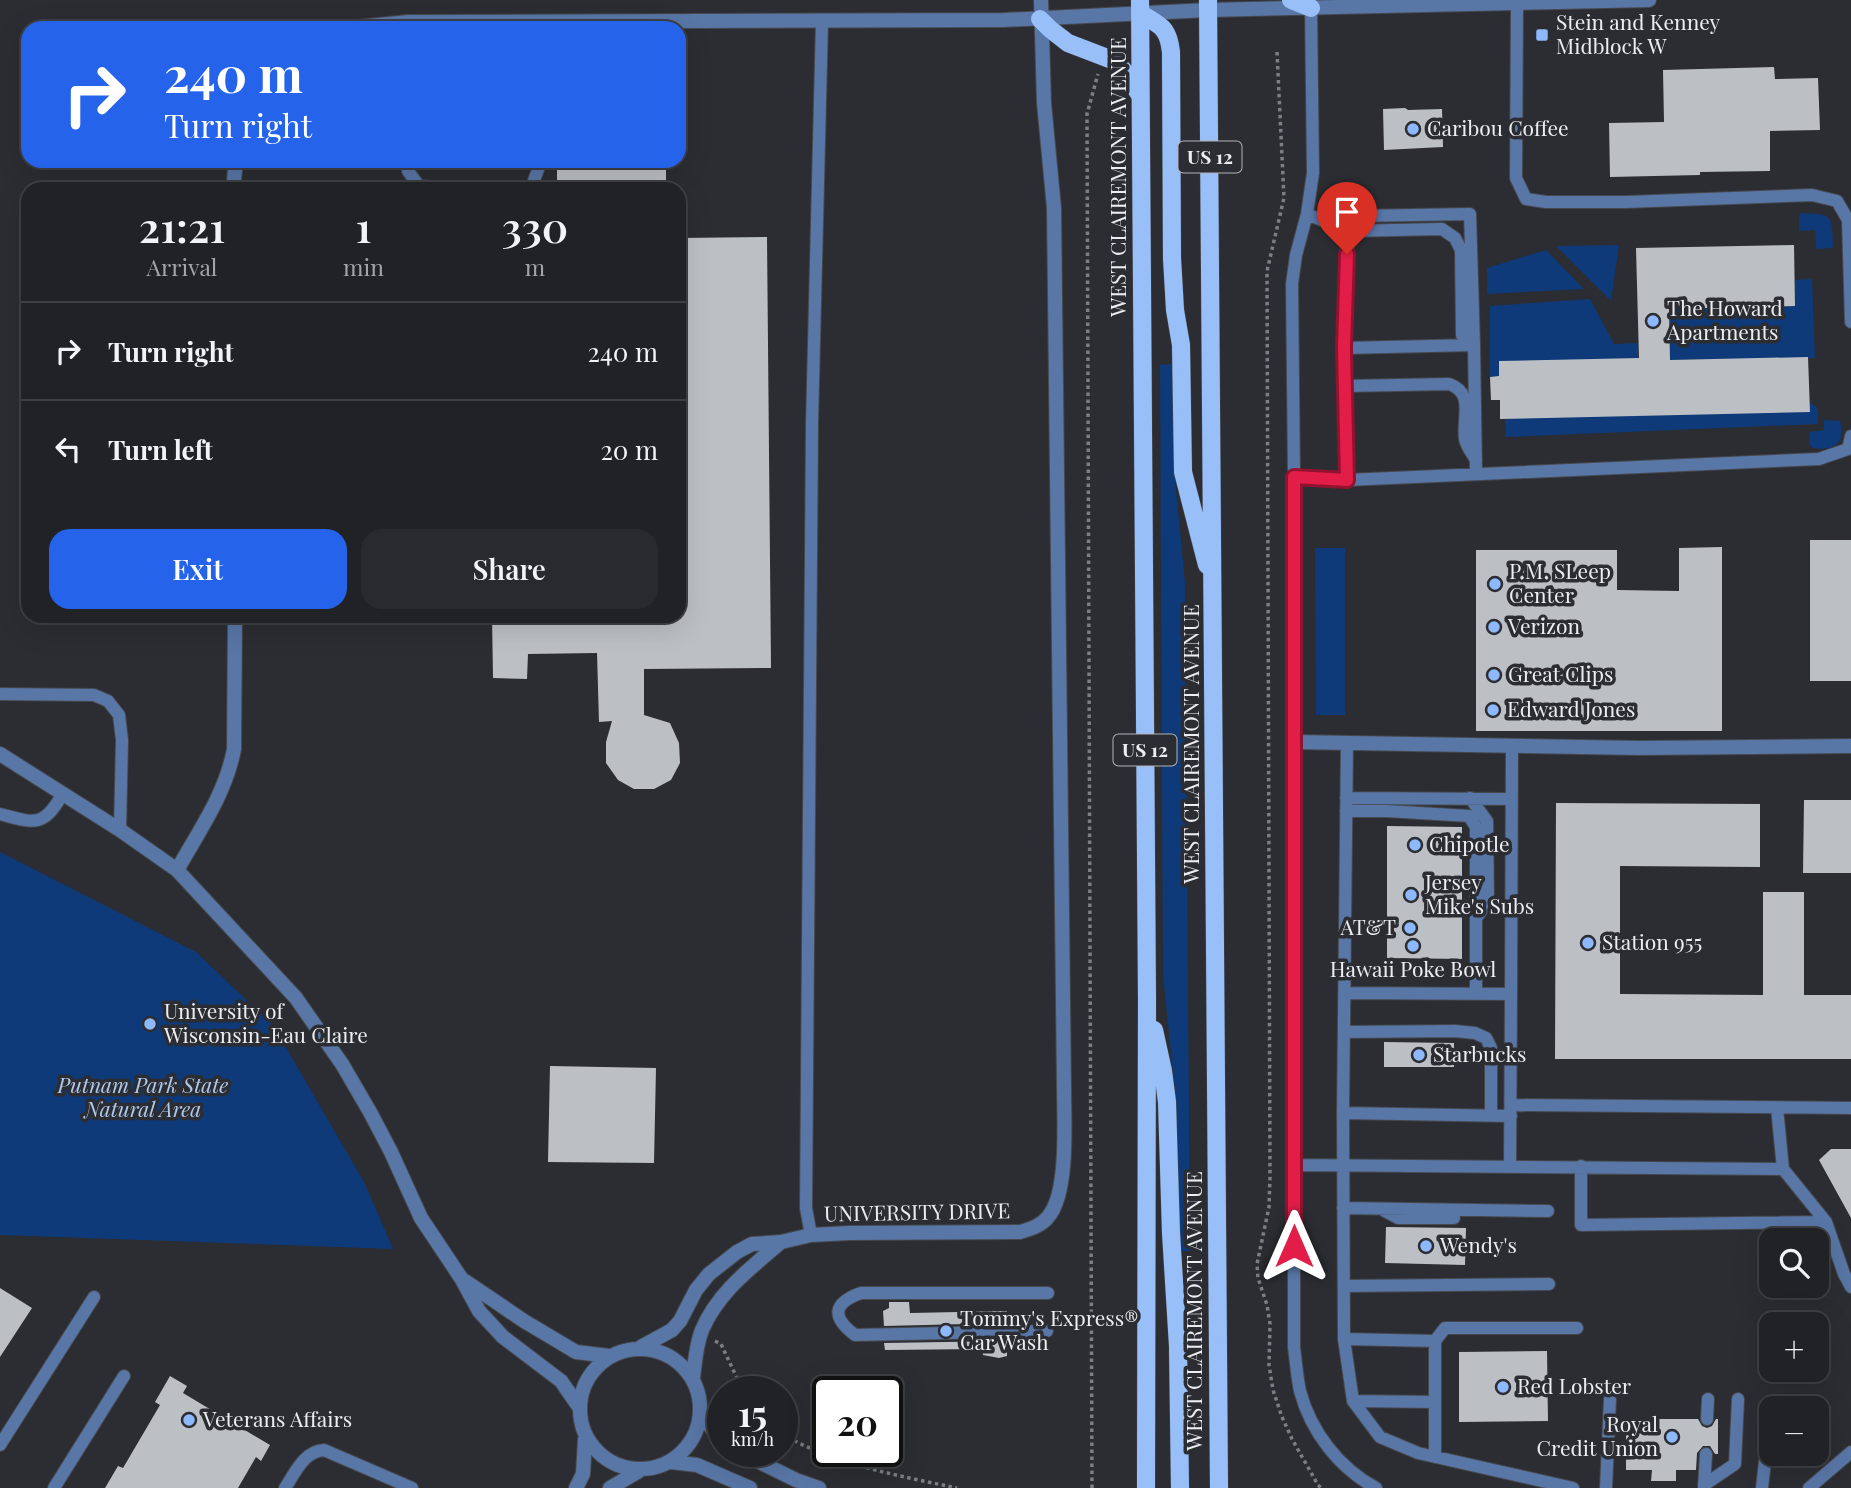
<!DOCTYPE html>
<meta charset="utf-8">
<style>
body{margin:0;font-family:"Playfair Display",serif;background:#282a2e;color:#f1f3f6;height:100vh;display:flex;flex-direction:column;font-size:26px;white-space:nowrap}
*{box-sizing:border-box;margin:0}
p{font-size:23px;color:#a2a4a7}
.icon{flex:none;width:38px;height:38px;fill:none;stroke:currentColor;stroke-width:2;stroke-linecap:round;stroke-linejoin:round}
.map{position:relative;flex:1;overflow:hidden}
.side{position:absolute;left:21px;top:182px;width:665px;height:441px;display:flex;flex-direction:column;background:#202226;border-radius:21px;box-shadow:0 7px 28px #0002,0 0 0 2px #3d3f43}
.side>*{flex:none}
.top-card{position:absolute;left:21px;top:21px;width:665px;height:147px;border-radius:21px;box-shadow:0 7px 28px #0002,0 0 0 2px #3d3f43;background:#2563eb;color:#fff;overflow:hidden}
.buttons{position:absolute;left:1759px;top:1228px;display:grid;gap:14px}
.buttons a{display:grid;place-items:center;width:70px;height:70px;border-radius:14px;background:#202226;box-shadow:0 7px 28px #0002,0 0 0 2px #3d3f43;font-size:35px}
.speed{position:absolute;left:707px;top:1376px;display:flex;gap:14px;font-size:35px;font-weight:700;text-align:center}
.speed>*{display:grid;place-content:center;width:91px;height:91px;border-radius:50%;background:#202226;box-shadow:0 7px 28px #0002,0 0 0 2px #3d3f43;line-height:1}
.speed small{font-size:18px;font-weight:400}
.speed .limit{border:4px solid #111;border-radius:10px;background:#fff;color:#111}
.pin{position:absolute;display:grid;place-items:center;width:60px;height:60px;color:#fff;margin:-72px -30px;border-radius:50% 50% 50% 0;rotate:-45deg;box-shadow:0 0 7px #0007}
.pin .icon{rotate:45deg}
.me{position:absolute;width:77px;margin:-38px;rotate:0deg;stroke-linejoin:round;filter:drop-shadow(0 0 5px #0008)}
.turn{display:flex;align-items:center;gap:24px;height:147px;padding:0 28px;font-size:32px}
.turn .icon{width:91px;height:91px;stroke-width:2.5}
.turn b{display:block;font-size:49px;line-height:60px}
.eta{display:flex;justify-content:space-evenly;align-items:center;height:119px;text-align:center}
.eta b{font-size:42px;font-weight:600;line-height:49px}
.action{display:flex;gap:14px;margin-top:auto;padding:14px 28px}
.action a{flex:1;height:80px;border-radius:21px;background:#2563eb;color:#fff;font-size:28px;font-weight:600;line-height:80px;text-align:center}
.action a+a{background:#282a2e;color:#f1f3f6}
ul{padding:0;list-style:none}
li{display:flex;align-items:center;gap:21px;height:98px;padding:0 28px;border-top:2px solid #3d3f43}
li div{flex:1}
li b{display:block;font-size:26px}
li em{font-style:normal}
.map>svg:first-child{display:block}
.green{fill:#0f3a79}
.building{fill:#bcc0c5}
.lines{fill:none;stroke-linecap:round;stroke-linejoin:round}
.lane-casing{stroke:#46484d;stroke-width:14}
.street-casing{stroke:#46484d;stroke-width:16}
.primary-casing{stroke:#46484d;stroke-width:19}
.path{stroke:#7c7e82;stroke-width:3.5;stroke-dasharray:3.5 3.5;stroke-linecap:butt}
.lane{stroke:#5876a6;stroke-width:12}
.street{stroke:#5876a6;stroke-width:14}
.primary{stroke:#99bff9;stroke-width:18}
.route-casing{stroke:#92132f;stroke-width:18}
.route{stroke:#e11d48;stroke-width:12}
.poi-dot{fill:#8db9fc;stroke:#2b2d32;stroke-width:2.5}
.labels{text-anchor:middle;stroke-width:7;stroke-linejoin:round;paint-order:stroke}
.shield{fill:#2b2d32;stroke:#b1b3b7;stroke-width:2}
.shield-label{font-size:19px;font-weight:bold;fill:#ebedf0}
.poi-label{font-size:21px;fill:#ebedf0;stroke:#2b2d32;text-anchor:start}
.street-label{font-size:21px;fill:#ebedf0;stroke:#2b2d32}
.park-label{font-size:21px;font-style:italic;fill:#afc8ee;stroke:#2b2d32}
</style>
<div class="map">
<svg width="1851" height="1488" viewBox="0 0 1851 1488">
<rect width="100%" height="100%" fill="#2b2d32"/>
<path class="green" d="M1801,213C1833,214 1832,215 1833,246L1831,248L1816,249L1815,230L1799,231V217Z
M1619,245L1611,301L1556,246Z
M1546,250L1584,289L1487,294V268Z
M1812,279L1815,358L1670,360L1669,309L1795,306V280Z
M1590,299L1614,344L1638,343V358L1490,377V306Z
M1173,364L1174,469L1185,583L1190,1251H1182L1176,1194L1175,1092L1163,975L1160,365Z
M1809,402L1818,408V424L1506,437L1505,419Z
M1824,420L1840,421C1846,444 1834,451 1813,448L1810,445L1809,432L1824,430Z
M1315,548H1345V715H1316Z
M0,852L196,952L273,1025L365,1184L393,1249L0,1235Z"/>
<path class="building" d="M1774,67L1775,79L1818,78L1820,130L1770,131V171L1700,172V175L1610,177L1609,123L1664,122L1663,70Z
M1405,108L1408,110L1442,109L1443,147L1384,150L1383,109Z
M557,161H666V189H557Z
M767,237L771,668L644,669V715L670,723L679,743L680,763L671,780L654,789H634L618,780L606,763V742L612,721L599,722L597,653L528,654L527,679L493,678L492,616H679V238Z
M1794,245L1795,306L1669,309L1670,360L1808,357L1810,412L1500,419V400H1491L1490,377L1499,376V361L1639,358L1636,248Z
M1810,540H1851V681H1810Z
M1722,547V731H1476V550H1617V590L1679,591V548Z
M1804,800H1851V873H1803Z
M1556,803L1760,804V867L1620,866V994L1763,995V892H1804V995H1851V1059H1555Z
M1387,826L1462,827V959L1387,958Z
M1384,1042L1454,1043V1067H1384Z
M550,1066L656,1068L654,1163L548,1162Z
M1831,1149H1851V1218L1819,1160Z
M1386,1227L1466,1228L1465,1265L1385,1263Z
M0,1288L32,1308L0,1357Z
M889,1302H909L910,1313L1007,1311V1323L884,1326L883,1311L889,1308Z
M1007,1341V1356L999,1358L983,1355L982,1349L885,1350L884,1343Z
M1547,1351L1548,1421L1459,1422V1352Z
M170,1376L187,1386L183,1393L270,1445L261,1461L256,1457L238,1488H105L118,1466L123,1468L160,1405L155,1402Z
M1626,1419H1698L1702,1426L1707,1428L1712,1426L1716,1419H1718V1454H1715L1710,1446H1703L1697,1453L1696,1470H1676V1481H1651L1652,1470H1626Z"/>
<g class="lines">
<defs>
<path id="lane" d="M1517,4L1516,178L1526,199L1546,202H1626L1812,195L1837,201L1848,220L1851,322
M1311,8L1313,173L1307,214L1296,255L1292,284L1294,477V1347C1296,1362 1297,1377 1300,1391C1311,1432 1339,1468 1376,1488
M408,161V171L419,186L459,189
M517,189L532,186L541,161
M1307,214L1348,231L1344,348L1347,480
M1474,345L1462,335L1461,250L1455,238L1442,229L1348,231L1356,216L1470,214L1474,345L1476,473
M1344,348L1474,345
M1345,386L1449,384C1475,393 1462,417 1465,439C1466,446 1472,453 1476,460
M1294,477L1347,480L1819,459L1848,449L1851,436
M0,694L94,695L108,701L119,715L122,740L120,830
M1347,743L1343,1113L1344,1339L1353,1401L1380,1437L1418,1453L1573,1488
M1346,798L1512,799
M1470,798L1487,821L1488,901L1477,917
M1346,811H1386L1469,816L1476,827V993
M0,814C34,823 43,828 62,795
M1345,993L1511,994L1510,1166
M1511,994L1512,746
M1344,1032L1455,1031L1475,1033L1486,1038L1491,1048V1115
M1511,1105L1851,1108
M1777,1108L1783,1169L1826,1222L1844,1274L1851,1287
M1343,1113L1511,1116
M1294,1165L1783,1169
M1581,1166V1225L1826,1222
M1343,1208L1548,1211
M1383,1210L1398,1218H1454
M811,1235L806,1208L812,424L822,21
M1344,1286L1549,1284
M1047,1331L855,1335C831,1317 833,1303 861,1293H1048
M1344,1339L1435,1341L1445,1328H1577
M1353,1401L1435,1402
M1707,1419L1708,1399
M0,1445L94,1297
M1435,1457V1341
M1704,1485L1735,1464L1738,1399
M54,1488L124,1376
M285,1488C295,1473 304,1451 324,1450L412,1488
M1606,1488L1610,1399
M1704,1488L1706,1454
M1762,1488L1771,1409
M1809,1488L1851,1452"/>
<path id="street" d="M348,28L408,22L1004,20L1208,10L1649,0
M233,189L236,161
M1294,742L1639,748L1851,746
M0,754L120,830L177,870L296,998L342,1064L370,1112L391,1152L421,1218L461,1278L479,1311L503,1337L561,1381L579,1407
M177,870C199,831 226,793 234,749L235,616
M465,1281L524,1321L576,1352L609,1356
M641,1347L672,1330L680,1321L696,1290L709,1274L737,1252L752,1244L781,1242L811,1235L849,1233L1020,1232C1030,1229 1041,1226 1048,1217C1069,1193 1064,1120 1064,1088L1054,208L1044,103L1041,0
M580 1409a60 60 0 1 1 120 0a60 60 0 1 1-120 0Z
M693,1378C695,1362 696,1345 702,1330C718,1292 751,1268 781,1242
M700,1412L713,1430L723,1439
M737,1451L796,1480L819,1488
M671,1462L697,1465L750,1488
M576,1488L583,1474L585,1439
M610,1488L639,1471"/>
<path id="primary" d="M1140,0L1147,999L1146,1488
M1208,0L1219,1488
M1291,0L1311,8
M1140,13C1160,26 1168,26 1171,52L1172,258L1175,310L1181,345L1183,472L1207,565
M1040,19L1050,29L1068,43L1115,61L1125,72L1140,95
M1154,1030L1163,1071L1167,1102L1171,1233L1178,1346L1180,1488"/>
</defs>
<use href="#lane" class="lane-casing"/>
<use href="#street" class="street-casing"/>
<use href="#primary" class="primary-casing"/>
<path class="path" d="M1277,52L1284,198L1267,271L1270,1177L1269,1207L1257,1264L1258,1278L1267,1305L1270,1324L1269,1365L1273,1390L1282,1417L1292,1439L1318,1485L1321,1488
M715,1341L721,1344L743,1391
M782,1434C833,1464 900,1476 957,1488
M1092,1488L1087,114L1098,74"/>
<use href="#lane" class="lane"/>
<use href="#street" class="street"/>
<use href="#primary" class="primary"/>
</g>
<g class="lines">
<defs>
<path id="route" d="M1294,1246V477L1347,480L1344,348L1347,254"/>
</defs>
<use href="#route" class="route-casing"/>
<use href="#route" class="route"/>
</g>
<g class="poi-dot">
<rect x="1535" y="28" width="14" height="14" rx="3.5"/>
<circle cx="1413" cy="129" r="7"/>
<circle cx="1653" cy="321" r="7"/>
<circle cx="1495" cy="584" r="7"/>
<circle cx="1494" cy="627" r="7"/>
<circle cx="1494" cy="675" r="7"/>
<circle cx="1493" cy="710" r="7"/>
<circle cx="1415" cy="845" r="7"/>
<circle cx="1411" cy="895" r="7"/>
<circle cx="1410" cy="928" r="7"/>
<circle cx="1588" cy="943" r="7"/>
<circle cx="1413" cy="946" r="7"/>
<circle cx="150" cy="1024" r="7"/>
<circle cx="1419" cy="1055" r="7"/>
<circle cx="1426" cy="1246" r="7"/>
<circle cx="946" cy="1331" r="7"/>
<circle cx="1503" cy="1387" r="7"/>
<circle cx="189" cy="1420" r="7"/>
<circle cx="1672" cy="1437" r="7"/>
</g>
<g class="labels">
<g class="shield">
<rect x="1178.5" y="141.5" width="63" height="31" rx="5"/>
<rect x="1113.5" y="734.5" width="63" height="31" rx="5"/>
</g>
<g class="shield-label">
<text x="1210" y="164">US 12</text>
<text x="1145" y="757">US 12</text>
</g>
<g class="poi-label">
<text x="1556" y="30">Stein and Kenney<tspan x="1556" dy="24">Midblock W</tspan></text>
<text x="1427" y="136">Caribou Coffee</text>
<text x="1667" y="316">The Howard<tspan x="1667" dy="24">Apartments</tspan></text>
<text x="1509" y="579">P.M. SLeep<tspan x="1509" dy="24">Center</tspan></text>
<text x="1508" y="634">Verizon</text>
<text x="1508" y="682">Great Clips</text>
<text x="1507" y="717">Edward Jones</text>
<text x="1429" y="852">Chipotle</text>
<text x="1425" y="890">Jersey<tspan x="1425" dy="24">Mike's Subs</tspan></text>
<text x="1396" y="935" text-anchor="end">AT&amp;T</text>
<text x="1602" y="950">Station 955</text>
<text x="1413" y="977" text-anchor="middle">Hawaii Poke Bowl</text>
<text x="164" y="1019">University of<tspan x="164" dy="24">Wisconsin-Eau Claire</tspan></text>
<text x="1433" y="1062">Starbucks</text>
<text x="1440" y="1253">Wendy's</text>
<text x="960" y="1326">Tommy's Express®<tspan x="960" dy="24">Car Wash</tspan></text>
<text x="1517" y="1394">Red Lobster</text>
<text x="203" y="1427">Veterans Affairs</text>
<text x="1658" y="1432" text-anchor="end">Royal<tspan x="1658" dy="24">Credit Union</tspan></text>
</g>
<g class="street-label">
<text transform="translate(1119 177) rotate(-90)" y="7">WEST CLAIREMONT AVENUE</text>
<text transform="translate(1192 744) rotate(-90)" y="7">WEST CLAIREMONT AVENUE</text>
<text transform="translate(917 1213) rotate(-1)" y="7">UNIVERSITY DRIVE</text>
<text transform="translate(1195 1311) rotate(-90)" y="7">WEST CLAIREMONT AVENUE</text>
</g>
<g class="park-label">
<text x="143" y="1093">Putnam Park State<tspan x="143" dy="24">Natural Area</tspan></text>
</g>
</g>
</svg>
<div class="buttons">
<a><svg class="icon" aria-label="search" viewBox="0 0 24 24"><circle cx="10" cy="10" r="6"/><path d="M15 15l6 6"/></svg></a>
<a>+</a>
<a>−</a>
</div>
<div class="speed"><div>15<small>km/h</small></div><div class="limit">20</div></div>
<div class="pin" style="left:1347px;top:254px;background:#d93025"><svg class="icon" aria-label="arrive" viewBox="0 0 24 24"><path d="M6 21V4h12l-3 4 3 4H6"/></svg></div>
<svg class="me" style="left:1294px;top:1246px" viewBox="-20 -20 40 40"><path d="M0-17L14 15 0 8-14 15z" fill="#e11d48" stroke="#fff" stroke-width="4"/></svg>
<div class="top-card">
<div class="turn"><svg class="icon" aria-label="right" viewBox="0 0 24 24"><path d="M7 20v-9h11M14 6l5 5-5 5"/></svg><div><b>240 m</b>Turn right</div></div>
</div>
<section class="side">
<div class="eta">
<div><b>21:21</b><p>Arrival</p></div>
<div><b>1</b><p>min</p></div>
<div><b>330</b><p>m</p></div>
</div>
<ul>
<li><svg class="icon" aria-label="right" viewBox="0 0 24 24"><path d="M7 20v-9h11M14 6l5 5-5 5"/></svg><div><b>Turn right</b></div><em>240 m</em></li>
<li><svg class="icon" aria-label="left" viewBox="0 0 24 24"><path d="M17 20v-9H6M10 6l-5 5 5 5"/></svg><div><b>Turn left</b></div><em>20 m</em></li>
</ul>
<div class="action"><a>Exit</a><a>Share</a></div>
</section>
</div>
